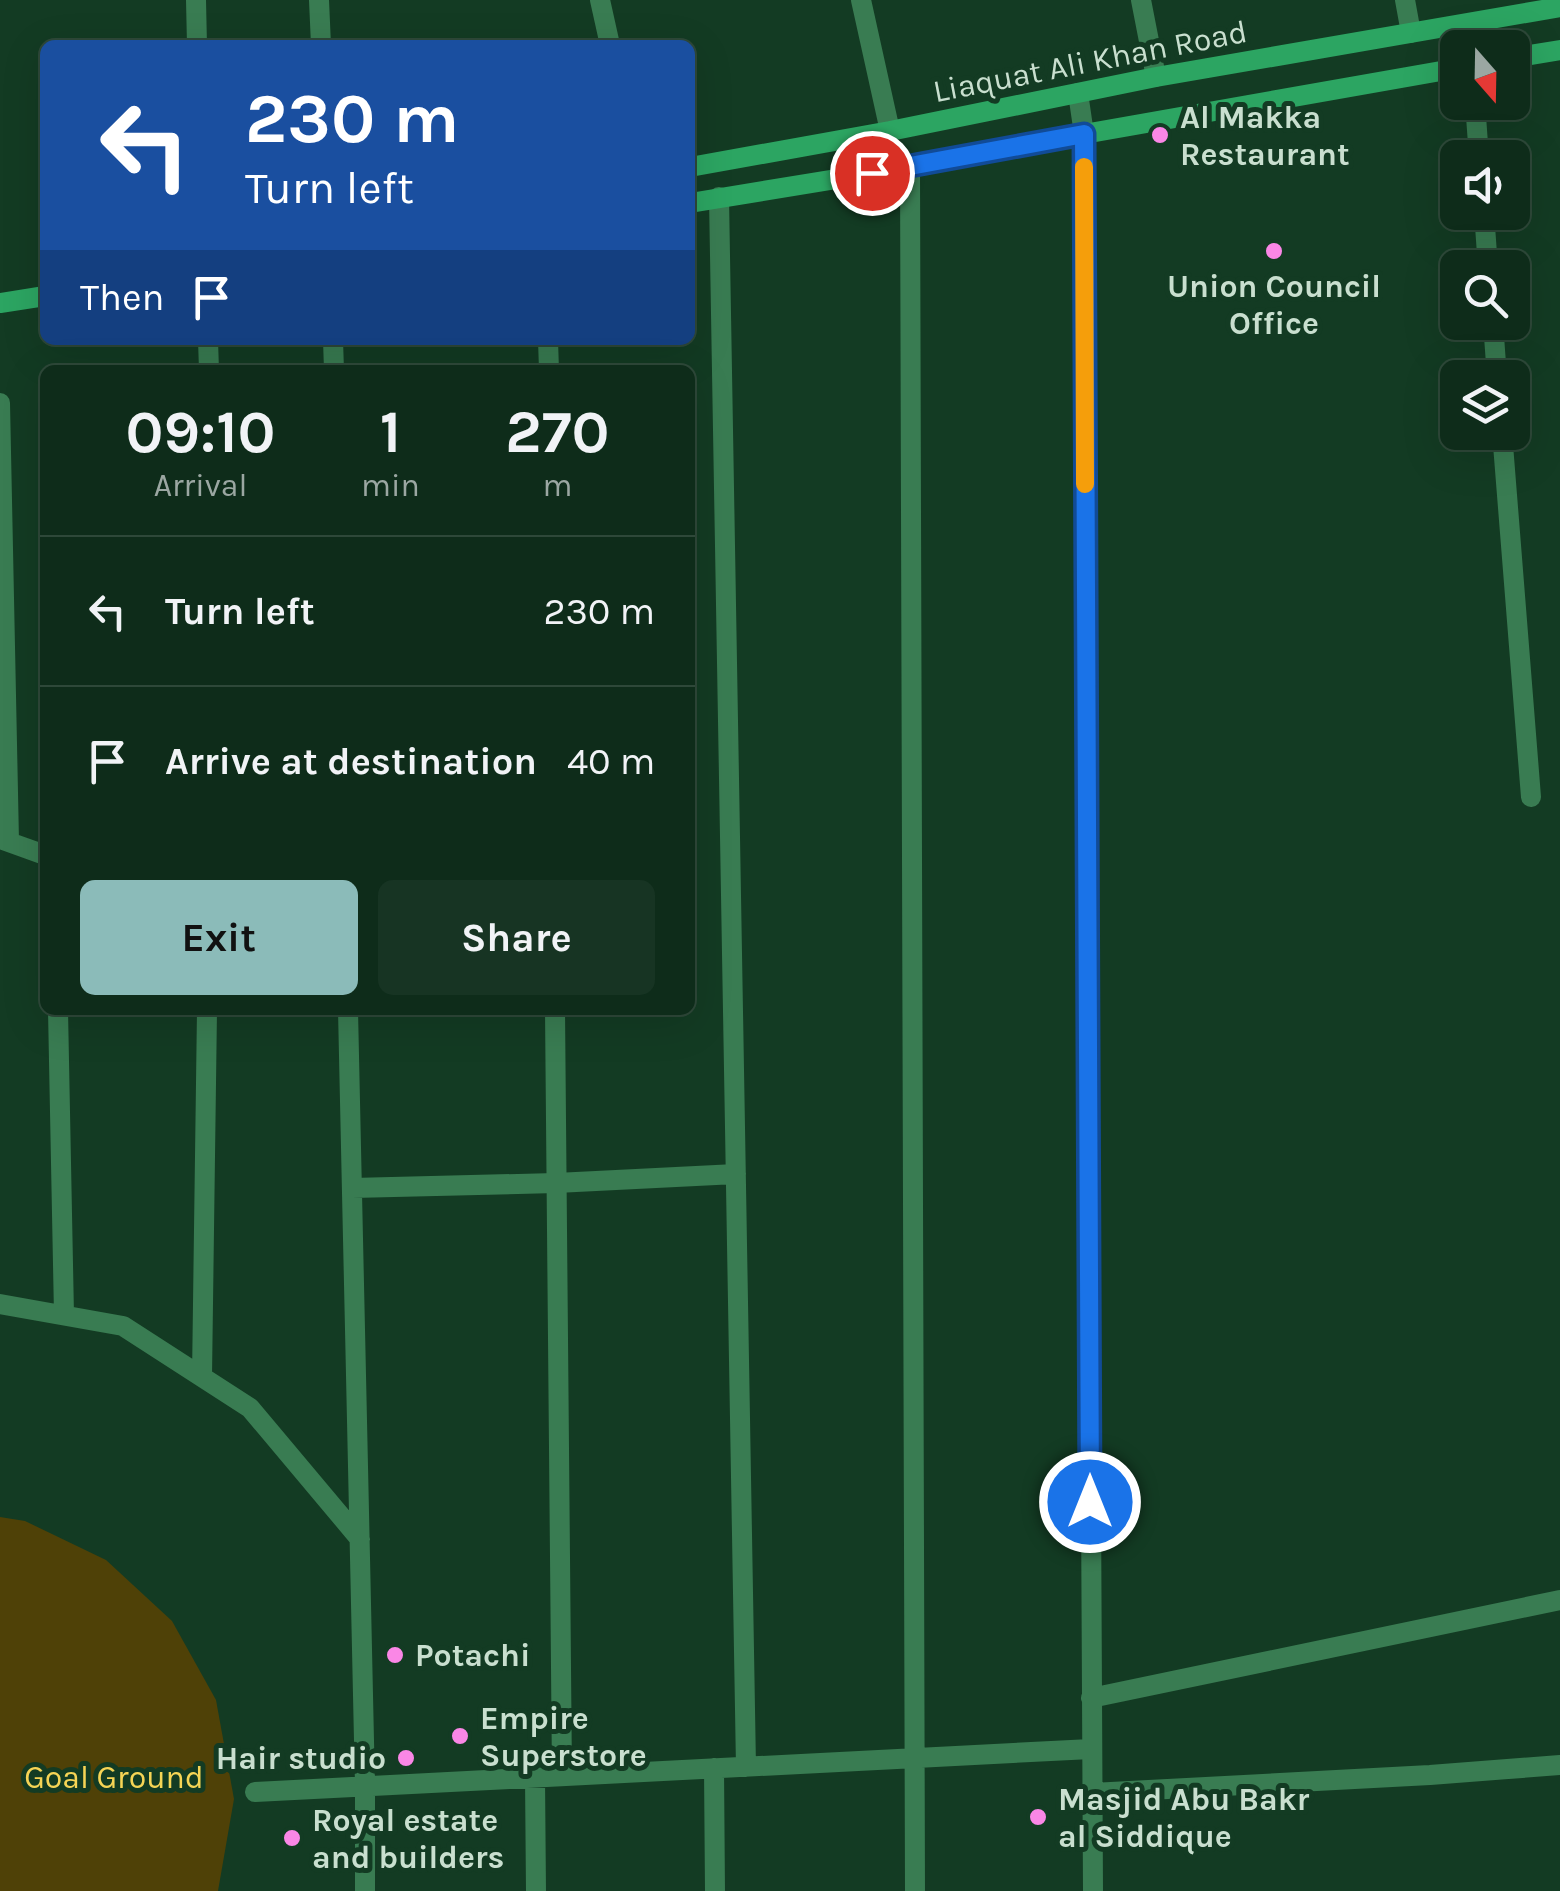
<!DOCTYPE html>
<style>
body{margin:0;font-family:Karla,sans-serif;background:#173423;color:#f1f3f6;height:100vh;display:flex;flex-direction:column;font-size:38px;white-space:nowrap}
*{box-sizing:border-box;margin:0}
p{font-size:32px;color:#9ba7a2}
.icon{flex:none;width:55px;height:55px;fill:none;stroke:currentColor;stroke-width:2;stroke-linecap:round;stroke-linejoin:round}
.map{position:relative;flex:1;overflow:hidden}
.details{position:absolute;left:40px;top:365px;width:655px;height:650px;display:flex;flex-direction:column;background:#0e2c1a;border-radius:15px;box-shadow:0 10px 40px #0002,0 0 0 2px #2e4839}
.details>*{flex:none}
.hud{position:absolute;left:40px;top:40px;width:655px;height:305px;border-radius:15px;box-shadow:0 10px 40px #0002,0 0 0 2px #2e4839;background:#1a4fa0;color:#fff;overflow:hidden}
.needle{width:65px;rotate:160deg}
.controls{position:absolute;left:1440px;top:30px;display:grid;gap:20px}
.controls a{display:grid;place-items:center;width:90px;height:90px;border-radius:15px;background:#0e2c1a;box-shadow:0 10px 40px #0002,0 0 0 2px #2e4839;font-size:50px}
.pin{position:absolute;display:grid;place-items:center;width:85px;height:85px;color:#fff;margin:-42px;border:5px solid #fff;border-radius:50%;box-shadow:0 2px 10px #0007}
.me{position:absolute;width:110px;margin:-55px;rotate:0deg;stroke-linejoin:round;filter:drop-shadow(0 0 8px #0008)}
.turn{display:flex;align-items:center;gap:35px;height:210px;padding:0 40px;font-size:45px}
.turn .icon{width:130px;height:130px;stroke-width:2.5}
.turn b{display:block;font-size:70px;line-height:85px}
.then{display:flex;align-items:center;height:95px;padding:0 40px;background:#0003;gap:20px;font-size:38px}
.eta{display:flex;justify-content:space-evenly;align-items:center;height:170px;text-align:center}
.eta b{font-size:60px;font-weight:700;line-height:70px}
.primary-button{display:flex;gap:20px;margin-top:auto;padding:20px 40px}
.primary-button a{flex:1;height:115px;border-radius:15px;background:#8bbbb9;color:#111;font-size:40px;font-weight:700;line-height:115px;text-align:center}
.primary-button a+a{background:#173423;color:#f1f3f6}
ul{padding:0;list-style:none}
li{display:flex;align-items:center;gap:30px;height:150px;padding:0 40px;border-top:2px solid #2e4839}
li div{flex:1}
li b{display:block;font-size:38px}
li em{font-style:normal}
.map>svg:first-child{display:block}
.green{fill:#4f4107}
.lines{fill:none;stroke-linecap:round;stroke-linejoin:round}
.service{stroke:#397c52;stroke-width:20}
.minor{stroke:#397c52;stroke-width:20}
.secondary{stroke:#2ca562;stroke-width:20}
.route-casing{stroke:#114b97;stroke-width:25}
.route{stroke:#1a73e8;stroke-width:18}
.slow{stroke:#f59e0b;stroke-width:18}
.poi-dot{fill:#fa87e6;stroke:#133b23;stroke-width:4}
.labels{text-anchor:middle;stroke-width:10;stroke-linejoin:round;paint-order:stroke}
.street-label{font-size:32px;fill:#c9dfcf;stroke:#133b23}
.poi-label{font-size:32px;font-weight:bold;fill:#c9dfcf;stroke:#133b23;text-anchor:start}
.park-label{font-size:32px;fill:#f6d455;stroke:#133b23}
</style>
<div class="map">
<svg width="1560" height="1891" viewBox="0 0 1560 1891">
<rect width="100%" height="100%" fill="#133b23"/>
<path class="green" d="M0,1517L25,1521L106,1560L172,1621L216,1700L234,1799L218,1891H0Z"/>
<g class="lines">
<path class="service" d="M1466,24L1469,48
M1475,102L1479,158
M1484,212L1488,268
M1493,322L1497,378
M1502,432L1531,797"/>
<path class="minor" d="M196,0L197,45
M319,0L321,45
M600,0L610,45
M861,0L890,131
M1141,0L1156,77
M1405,0L1411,33
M1078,93L1084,134L1093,1891
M910,167L915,1891
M719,197L746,1767
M208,340L209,370
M333,340L334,370
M548,340L549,370
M0,403L9,841
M0,839L45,855
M58,1010L64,1315
M348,1010L365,1786V1891
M555,1010L562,1776
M352,1188L556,1183L736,1174
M0,1304L123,1326L250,1408L360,1539
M202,1377L207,1010
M1091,1698L1560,1600
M714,1768L715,1891
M535,1778L536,1891
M255,1792L1091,1749
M1092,1793L1430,1775L1560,1765"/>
<path class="secondary" d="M1512,58L1560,50
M690,167L890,131L1156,77L1560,7
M690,203L910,167L1084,134L1458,68
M0,303L45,296"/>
</g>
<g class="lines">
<defs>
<path id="route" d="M872,173L1084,134L1090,1502"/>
</defs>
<use href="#route" class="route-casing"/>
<use href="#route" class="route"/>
<path class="slow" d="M1084,167L1085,484"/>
</g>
<g class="poi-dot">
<circle cx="1160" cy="135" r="10"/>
<circle cx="1274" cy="251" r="10"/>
<circle cx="395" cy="1655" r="10"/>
<circle cx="460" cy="1736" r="10"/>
<circle cx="406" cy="1758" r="10"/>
<circle cx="1038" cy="1817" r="10"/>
<circle cx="292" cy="1838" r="10"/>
</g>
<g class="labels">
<g class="street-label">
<text transform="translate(1090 61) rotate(-11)" y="11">Liaquat Ali Khan Road</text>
</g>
<g class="poi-label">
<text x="1180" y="128">Al Makka<tspan x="1180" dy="37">Restaurant</tspan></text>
<text x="1274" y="297" text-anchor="middle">Union Council<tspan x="1274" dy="37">Office</tspan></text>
<text x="415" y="1666">Potachi</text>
<text x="480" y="1729">Empire<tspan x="480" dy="37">Superstore</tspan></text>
<text x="386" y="1769" text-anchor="end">Hair studio</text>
<text x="1058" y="1810">Masjid Abu Bakr<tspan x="1058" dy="37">al Siddique</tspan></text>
<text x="312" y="1831">Royal estate<tspan x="312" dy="37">and builders</tspan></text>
</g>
<g class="park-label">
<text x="114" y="1788">Goal Ground</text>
</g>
</g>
</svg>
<div class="controls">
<a><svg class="needle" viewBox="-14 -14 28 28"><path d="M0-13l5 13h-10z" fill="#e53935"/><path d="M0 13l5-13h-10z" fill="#9ba7a2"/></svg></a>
<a><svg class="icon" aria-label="sound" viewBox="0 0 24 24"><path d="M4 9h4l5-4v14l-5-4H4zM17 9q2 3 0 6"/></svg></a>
<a><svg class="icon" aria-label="search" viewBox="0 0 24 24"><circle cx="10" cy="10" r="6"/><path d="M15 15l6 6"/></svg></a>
<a><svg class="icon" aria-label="layers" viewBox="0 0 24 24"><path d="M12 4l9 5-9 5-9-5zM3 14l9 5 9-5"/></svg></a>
</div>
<div class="pin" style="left:872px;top:173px;background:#d93025"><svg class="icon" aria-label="arrive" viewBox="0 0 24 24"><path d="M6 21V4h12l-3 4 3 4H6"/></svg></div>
<svg class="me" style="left:1090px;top:1502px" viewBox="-20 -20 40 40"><circle r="17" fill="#1a73e8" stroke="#fff" stroke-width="3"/><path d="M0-11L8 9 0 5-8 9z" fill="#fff"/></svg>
<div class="hud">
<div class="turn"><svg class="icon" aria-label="left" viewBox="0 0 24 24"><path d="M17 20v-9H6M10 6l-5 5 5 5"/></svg><div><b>230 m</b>Turn left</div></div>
<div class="then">Then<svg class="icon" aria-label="arrive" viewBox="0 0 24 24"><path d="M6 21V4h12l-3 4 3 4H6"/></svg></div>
</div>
<section class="details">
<div class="eta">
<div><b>09:10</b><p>Arrival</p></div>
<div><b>1</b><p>min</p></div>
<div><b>270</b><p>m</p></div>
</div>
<ul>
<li><svg class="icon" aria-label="left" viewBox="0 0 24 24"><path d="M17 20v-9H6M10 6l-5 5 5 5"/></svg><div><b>Turn left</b></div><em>230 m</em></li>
<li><svg class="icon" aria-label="arrive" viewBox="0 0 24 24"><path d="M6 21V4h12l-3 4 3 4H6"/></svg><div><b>Arrive at destination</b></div><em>40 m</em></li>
</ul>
<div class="primary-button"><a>Exit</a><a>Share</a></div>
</section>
</div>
